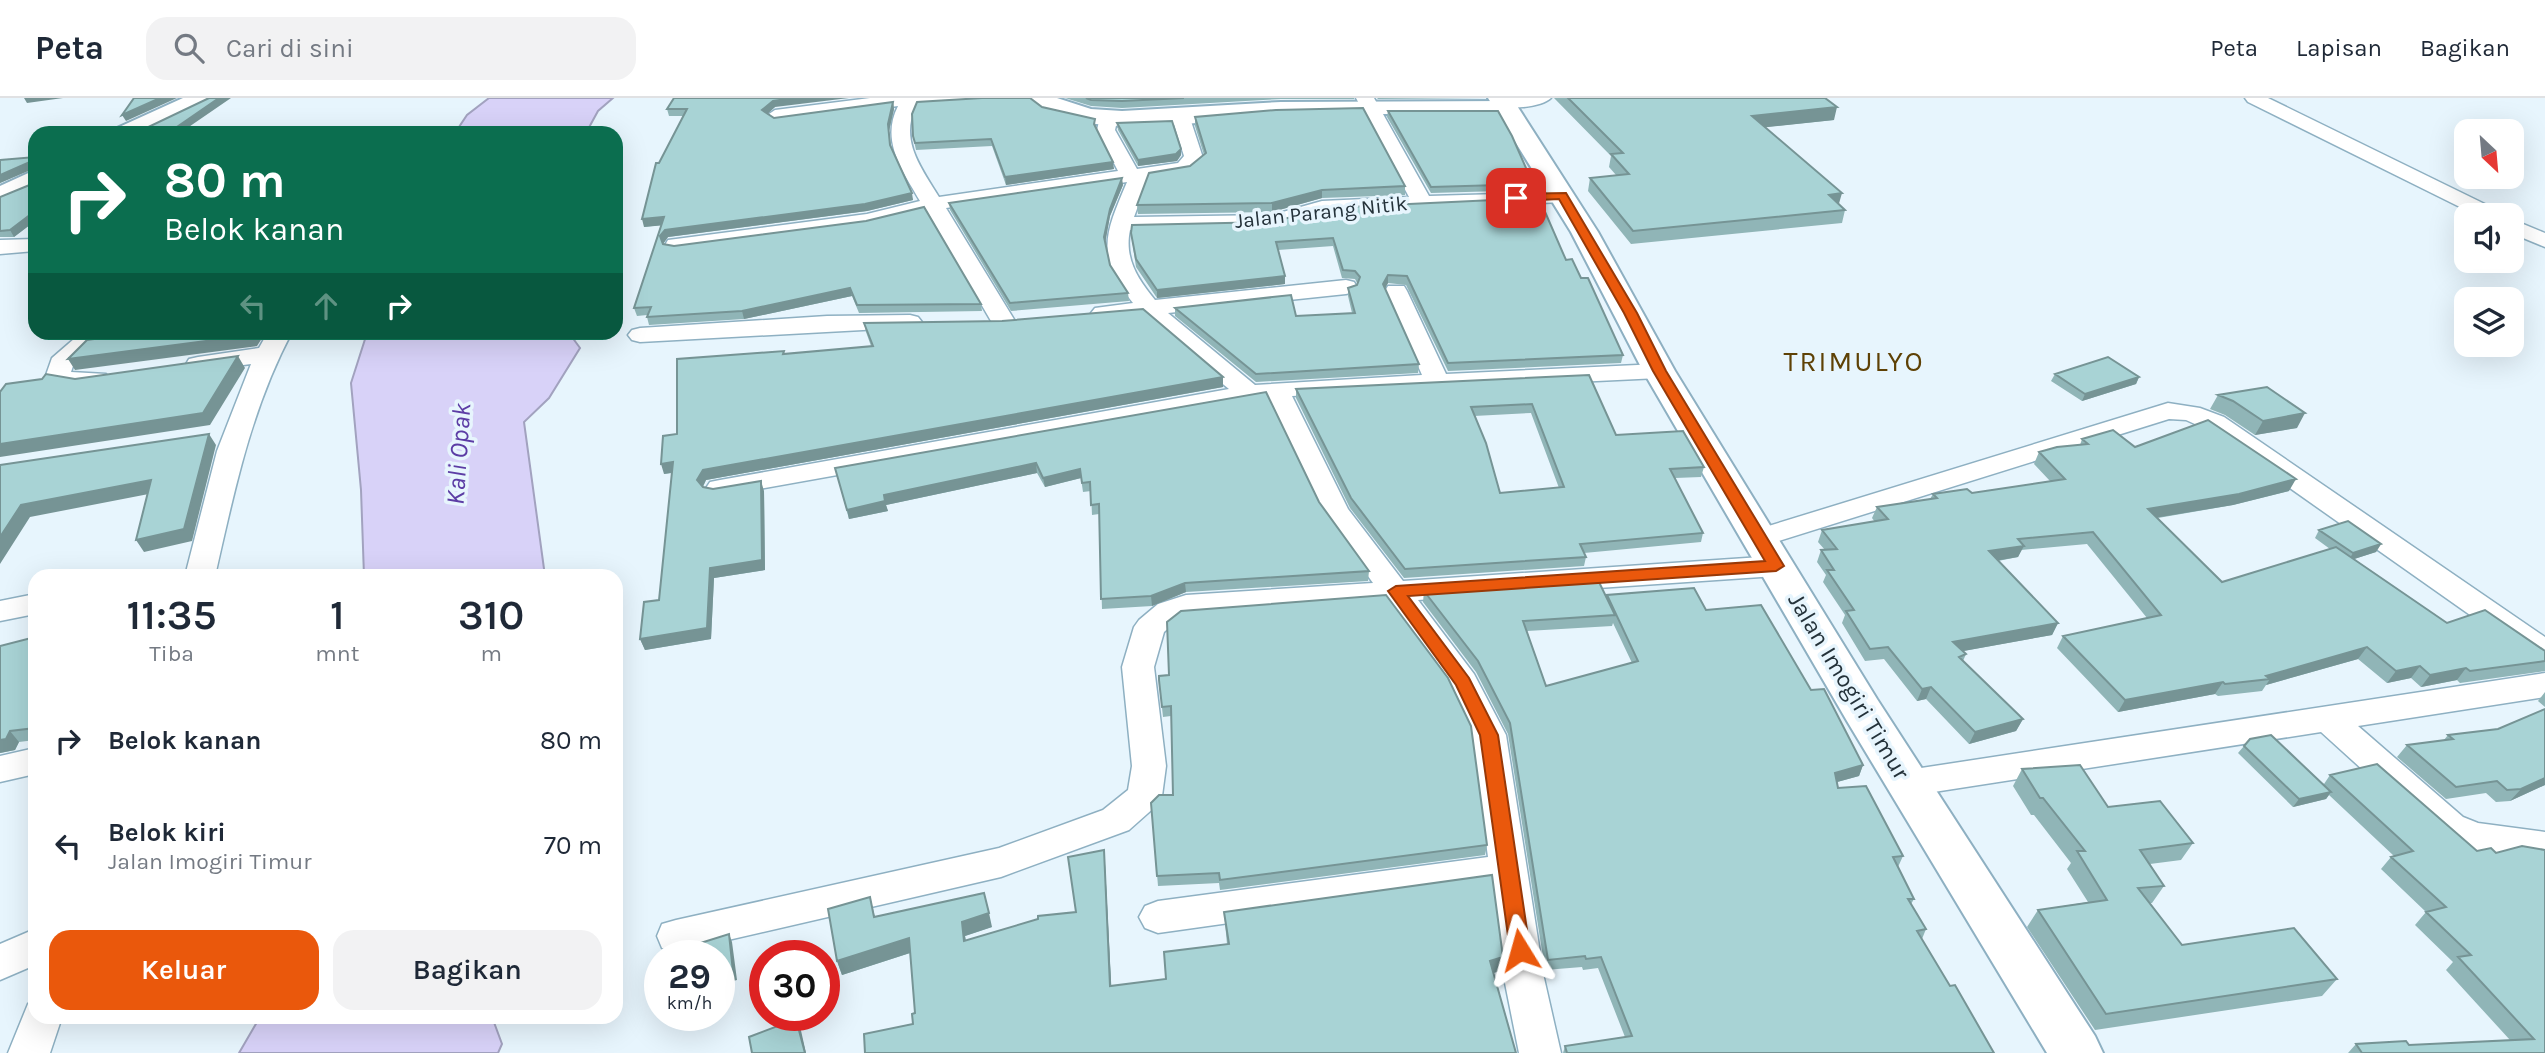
<!DOCTYPE html>
<html lang="id">
<style>
body{margin:0;font-family:Karla,sans-serif;background:#f2f2f3;color:#1f2937;height:100vh;display:flex;flex-direction:column;font-size:26px;white-space:nowrap}
*{box-sizing:border-box;margin:0}
p{font-size:23px;color:#747a83}
.icon{flex:none;width:38px;height:38px;fill:none;stroke:currentColor;stroke-width:2;stroke-linecap:round;stroke-linejoin:round}
.map{position:relative;flex:1;overflow:hidden}
.details{position:absolute;left:28px;top:471px;width:595px;height:455px;display:flex;flex-direction:column;background:#fff;border-radius:21px;box-shadow:0 7px 28px #0002}
.details>*{flex:none}
.hud{position:absolute;left:28px;top:28px;width:595px;height:214px;border-radius:21px;box-shadow:0 7px 28px #0002;background:#0b6e4f;color:#fff;overflow:hidden}
.needle{width:46px;rotate:154deg}
.buttons{position:absolute;left:2454px;top:21px;display:grid;gap:14px}
.buttons a{display:grid;place-items:center;width:70px;height:70px;border-radius:14px;background:#fff;box-shadow:0 7px 28px #0002;font-size:35px}
.speed{position:absolute;left:644px;top:842px;display:flex;gap:14px;font-size:35px;font-weight:700;text-align:center}
.speed>*{display:grid;place-content:center;width:91px;height:91px;border-radius:50%;background:#fff;box-shadow:0 7px 28px #0002;line-height:1}
.speed small{font-size:18px;font-weight:400}
.speed .limit{border:10px solid #d22;background:#fff;color:#111}
.pin{position:absolute;display:grid;place-items:center;width:60px;height:60px;color:#fff;margin:-30px;border-radius:14px;box-shadow:0 4px 10px #0006}
.me{position:absolute;width:77px;margin:-38px;rotate:352deg;stroke-linejoin:round;filter:drop-shadow(0 0 5px #0008)}
.turn{display:flex;align-items:center;gap:24px;height:147px;padding:0 21px;font-size:32px}
.turn .icon{width:91px;height:91px;stroke-width:2.5}
.turn b{display:block;font-size:49px;line-height:60px}
.lanes{display:flex;align-items:center;height:66px;padding:0 21px;background:#0003;justify-content:center;gap:35px;direction:ltr}
.lanes .off{opacity:.35}
.eta{display:flex;justify-content:space-evenly;align-items:center;height:119px;text-align:center}
.eta b{font-size:42px;font-weight:600;line-height:49px}
.button{display:flex;gap:14px;margin-top:auto;padding:14px 21px}
.button a{flex:1;height:80px;border-radius:21px;background:#ea580c;color:#fff;font-size:28px;font-weight:600;line-height:80px;text-align:center}
.button a+a{background:#f2f2f3;color:#1f2937}
ul{padding:0;list-style:none}
li{display:flex;align-items:center;gap:21px;height:105px;padding:0 21px}
li div{flex:1}
li b{display:block;font-size:26px}
li em{font-style:normal}
header{display:flex;align-items:center;gap:42px;box-sizing:border-box;height:98px;padding:0 35px;background:#fff;border-bottom:2px solid #e0e1e3}
header strong{font-size:33px}
nav{display:flex;gap:38px;margin-inline-start:auto;font-size:24px}
.search{width:490px;height:63px;background:#f2f2f3;display:flex;align-items:center;gap:18px;box-sizing:border-box;padding:0 24px;border-radius:21px;color:#747a83;font-size:26px}
.map>svg:first-child{display:block}
.water{fill:#d8d2f8;stroke:#a2a2bf;stroke-width:2}
.lines{fill:none;stroke-linecap:round;stroke-linejoin:round}
.street-casing{stroke:#8eb0c2;stroke-width:3}
.secondary-casing{stroke:#8eb0c2;stroke-width:4}
.primary-casing{stroke:#8eb0c2;stroke-width:4}
.street{fill:#fff;fill-rule:evenodd}
.secondary{fill:#fff;fill-rule:evenodd}
.primary{fill:#fff;fill-rule:evenodd}
.wall{fill:#90b5b7;fill-rule:evenodd}
.shaded-wall{fill:#769495}
.building{fill:#a8d3d5;stroke:#769495;stroke-width:2;fill-rule:evenodd}
.route{fill:#ea580c;stroke:#983908;stroke-width:2}
.labels{text-anchor:middle;stroke-width:7;stroke-linejoin:round;paint-order:stroke}
.far-street-label{font-size:21px;fill:#24323a;stroke:#e7f5fd}
.street-label{font-size:24px;fill:#24323a;stroke:#e7f5fd}
.water-label{font-size:26px;font-style:italic;fill:#5c3da5;stroke:#e7f5fd}
.quarter-label{font-size:28px;letter-spacing:2px;fill:#5e4105;stroke:#e7f5fd}
</style>
<header>
<strong>Peta</strong>
<div class="search"><svg class="icon" aria-label="search" viewBox="0 0 24 24"><circle cx="10" cy="10" r="6"/><path d="M15 15l6 6"/></svg>Cari di sini</div>
<nav><a>Peta</a><a>Lapisan</a><a>Bagikan</a></nav>
</header>
<div class="map">
<svg width="2545" height="955" viewBox="0 0 2545 955">
<rect width="100%" height="100%" fill="#e7f5fd"/>
<path class="water" d="M489,0H613L598,13L586,35H455L467,17Z
M367,235H569L580,250L549,300L524,324L545,478H364L361,392L351,285Z
M260,919H492L502,946L498,955H239Z"/>
<g class="lines">
<defs>
<path id="street" d="M870,0H990L981,5L917,8L915,10C900,44 922,71 939,99L1118,73L1097,32L1100,19L1109,13L1118,19L1115,32L1137,71L1178,65L1184,58L1171,17L1180,11L1189,17L1204,63L1190,74L1148,81L1134,119L1272,117L1322,103L1409,99L1356,0H1374L1429,98L1570,94L1573,98L1570,102L1563,104L1323,115L1273,129L1130,132C1124,161 1138,181 1155,202L1346,182L1354,184L1357,189L1354,194L1346,196L1168,215L1255,287L1422,277L1385,193L1388,188H1404L1407,193L1446,276L1659,266L1668,268L1671,273L1668,278L1659,280L1292,298L1348,411L1403,483L1776,458L1786,461L1791,468L1786,475L1776,478L1418,502L1474,576L1506,637L1544,880L1561,955H1519L1504,880L1492,788L1158,835L1145,830L1139,819L1145,808L1158,803L1488,759L1472,637L1449,589L1387,504L1189,517L1180,520L1164,534L1154,569L1166,668L1162,698L1156,708L1129,732L1001,779L676,854L662,850L657,838L662,826L676,822L999,750L1103,712L1128,692L1132,668L1122,569L1134,529L1139,522L1158,506L1186,497L1373,485L1321,413L1268,300L720,398L710,396L706,390L710,384L720,382L1229,291L1183,254L1144,218L1103,222L1095,220L1091,215L1095,210L1133,205C1095,157 1105,136 1127,84L946,110L1015,223L1011,228H995L991,223L927,113L867,128L676,153L668,152L665,147L668,142L676,141L867,116L920,103C903,73 880,43 898,8L775,24L766,18L775,12Z
M1497,0H1551C1542,9 1503,14 1494,4Z
M2245,0H2268L2499,113L2502,117H2476L2248,4Z
M2511,121L2545,135V149L2511,135Z
M35,141V153L0,156V142Z
M910,217L918,219L922,224L918,229L640,244L632,242L628,237L632,232L640,230L827,218Z
M82,234H109L73,268L71,274L106,276L109,281L106,286C87,291 58,295 46,277L52,260Z
M268,234H292C251,311 234,394 215,478H185L217,353L251,266L198,273L189,271L186,266L189,261L198,259L259,250Z
M2168,305L2200,310L2224,319L2545,539V565L2534,562L2206,331L2186,322L2169,321L1769,446L1759,449L1749,446L1745,440L1749,434Z
M35,496V516L0,523V503Z
M2545,575V599L2358,628L2463,719L2478,725L2545,734V764L2475,753L2437,739L2321,634L1908,698L1896,694L1891,685L1896,676L1908,672Z
M35,650V676L0,684V658Z
M35,831V867L0,882V846Z
M35,903V919H62L50,955H8L28,906Z"/>
<path id="secondary" d="M183,0H214L210,5L146,35H114L117,30Z
M1026,0H1057L1091,11L1122,13L1281,4L1506,3L1514,5L1518,10L1514,15L1506,17C1430,16 1353,15 1276,18C1225,21 1173,30 1122,28C1097,27 1041,21 1026,0Z
M35,72V90L0,106V88Z"/>
<path id="primary" d="M1488,0H1512L1598,134L1675,273L1877,601L2095,938L2103,955H2047L1847,623L1643,273L1571,134Z"/>
</defs>
<use href="#street" class="street-casing"/>
<use href="#secondary" class="secondary-casing"/>
<use href="#primary" class="primary-casing"/>
<use href="#street" class="street"/>
<use href="#secondary" class="secondary"/>
<use href="#primary" class="primary"/>
</g>
<path class="wall" d="M1065,0H1354V1H1281L1122,10L1091,8Z
M1377,0H1486L1378,1Z
M1554,0H1825L1834,22L1765,29L1845,112L1842,125L1631,146L1588,93L1590,80L1616,77L1609,69L1611,58Z
M208,1L180,35H146L144,31Z
M980,1L1042,9L1095,28L1114,71L1006,87L992,48L916,52L913,38Z
M893,4L894,11L889,33L891,48L913,102L867,113L668,139L663,146L981,206L982,213L859,215L852,198L744,221L649,227L647,219V217L637,218L634,210L661,127L644,129L659,65L684,18H669L667,11L775,9L767,16L774,20Z
M1388,13L1533,86L1532,92L1431,95L1387,19Z
M1195,19L1405,88V97L1322,100L1272,114L1138,116L1137,107L1204,57L1195,28Z
M1117,25L1181,51V57L1177,63L1138,68L1118,32Z
M35,59V123L14,139H0V99L32,86V71L0,85V62Z
M1123,87L1110,118L1105,144L1110,167L1128,195L1129,203L1011,213L950,112L949,105Z
M1273,124L1566,162L1581,180L1623,257L1621,265L1448,273L1406,187L1388,185L1385,190L1419,266L1418,275L1256,284L1175,218V210L1296,218L1352,215L1348,198V190L1357,187V185L1355,181L1342,180L1333,148L1278,152L1285,178V186L1157,200L1136,169L1131,135Z
M864,225L1223,289L706,382L703,389L713,391L764,393L765,472L714,480L711,541L645,552L640,541L659,502L672,375L664,376L677,336L784,253V256L871,248L866,234Z
M2055,276L2139,279L2136,286L2082,303L2051,283Z
M1589,277L1616,337L1704,369L1701,379L1675,380L1703,435L1701,444L1584,455L1586,459L1584,468L1404,480L1350,410L1296,300V291ZM1531,315L1559,390L1500,395L1474,318Z
M2267,289L2297,330L2255,337L2225,317L2210,311L2218,297Z
M1266,294L1319,404L1369,473L1368,483L1186,494L1152,508L1102,511L1099,416L1092,417L1091,393L1083,394L1081,380L1045,389L1037,375L886,407L888,413L849,421L835,370Z
M2082,341L2135,349L2289,393L2233,407L2158,420L2222,484L2330,451L2315,440L2319,432L2381,446L2376,454L2354,461L2447,525L2545,553V573L2460,585L2457,582L2421,589L2411,580L2387,585L2358,561L2266,587L2262,593L2218,598L2215,596L2118,614L2057,550L2063,538L2147,520L2087,446L2021,452L2018,459L1998,463L2058,525L2052,537L1963,553L1966,556L1963,563L2023,621L2016,633L1969,646L1926,601L1917,603L1884,561L1865,563L1842,525L1845,517L1823,484L1826,477L1817,464L1821,452H1825L1818,444L1822,432L1875,424L1872,420L1877,409L1930,401L1933,396L1972,395L2050,383L2034,366L2039,354L2080,347Z
M1424,493L1607,500V497L1706,512L1811,592L1863,667L1859,678L1837,684L1838,690L1903,758L1898,769L1914,801L1911,806L1926,831L1922,841L1950,888L1994,955H1563L1565,948L1625,939L1598,870L1583,872L1582,869L1545,872L1508,636L1476,574L1423,504ZM1613,525L1632,565L1546,588L1527,533L1612,528Z
M35,539V642L19,644L15,652L0,655Z
M1159,582L1487,747L1485,757L1220,792L1219,785L1158,788L1151,705L1173,697L1171,618L1163,619Z
M2545,594V609L2538,603Z
M2545,611V687L2510,703L2496,704L2486,695L2446,701L2397,659L2407,647L2444,642L2448,637L2498,631Z
M2244,648L2324,686L2330,677L2377,666L2545,955H2348L2356,946L2409,947L2510,942L2446,872L2453,864L2415,827L2426,814L2381,771L2391,759L2394,758L2329,697L2326,701L2293,709L2238,655Z
M2022,671L2193,745L2181,762L2150,766L2164,788L2152,805H2150L2182,847L2337,881L2322,898L2095,932L2027,829L2038,812L2088,804L2067,771L2071,765L2034,717H2031L2013,688Z
M1105,766L1111,888L1166,881L1227,846L1224,814L1500,873L1493,875L913,926L915,915L910,855L842,877L837,863L870,799L875,819L992,829L965,838L966,843L1076,814Z"/>
<path class="shaded-wall" d="M24,0H63L27,5Z
M160,0H177L126,23L122,17Z
M219,0H231L180,35H172L171,33Z
M793,0H849L775,9L764,19L762,12L773,3Z
M893,4L894,11L889,33L891,54L888,26Z
M1837,9L1834,22L1749,31L1752,18Z
M1181,51V57L1177,63L1138,68V62Z
M32,63L35,70L0,85V77Z
M1113,64L1114,71L1006,87L1005,79Z
M1122,80L1123,87L1110,118L1105,146L1104,139L1110,111Z
M1322,92V100L1272,114V105Z
M912,95L913,102L867,113L668,139L663,146L660,138L665,132Z
M1842,95L1838,109L1829,97Z
M35,113V123L14,139L10,132Z
M664,119L666,127L644,129L642,121Z
M1388,177V185L1383,194V186Z
M1285,178V186L1157,200V192Z
M850,190L852,198L744,221L742,213Z
M253,234H266L257,248L75,272L68,261Z
M238,258L245,270L210,327L0,359V346Z
M1223,279V289L706,382L701,392L697,382L703,372Z
M2139,279L2136,286L2082,303L2085,296Z
M2305,315L2297,330L2255,337L2263,323Z
M209,336L216,347L192,443L144,454L136,442Z
M673,364L676,374L664,376L661,366Z
M1036,365L1037,375L886,407L888,413L849,421L847,412L884,397Z
M1080,371L1081,380L1045,389L1043,380Z
M2296,381L2289,393L2233,407L2142,422L2148,411Z
M151,382L159,394L30,419L0,466V439L21,407Z
M761,383L764,393L765,472L714,480L711,541L645,552L640,541L710,470Z
M2381,446L2376,454L2348,463L2353,455Z
M2024,448L2018,459L1983,465L1989,453Z
M1185,485L1186,494L1152,508L1151,498Z
M2058,525L2052,537L1947,556L1953,544Z
M2367,549L2358,561L2266,587L2270,581L2266,578Z
M2420,568L2411,580L2387,585L2396,573Z
M2466,570L2457,582L2421,589L2430,577Z
M2223,584L2215,596L2118,614L2125,602Z
M1931,589L1926,601L1917,603L1922,591Z
M2023,621L2016,633L1969,646L1975,634Z
M10,633L19,644L15,652L0,655V642Z
M1863,667L1859,678L1830,686L1835,675Z
M2545,680V687L2510,703L2521,691Z
M2331,694L2326,701L2293,709L2299,701Z
M1104,752L1105,766L1112,902L1110,888Z
M989,815L992,829L965,838L968,857L964,843L962,824Z
M729,836L732,844L737,882L719,887V879Z
M909,840L913,854L842,877L837,863Z
M1503,859L1500,873L1487,877L1490,863Z
M796,921L800,928L806,955H805Z"/>
<path class="building" d="M134,0H160L122,17Z
M209,0H219L171,33L144,31Z
M674,0H793L773,3L762,12L774,20L893,4L888,26L890,47L912,95L865,106L665,132L660,138L663,146L674,148L866,123L924,109L981,206L857,207L850,190L742,213L647,219L651,209L634,210L664,119L642,121L656,65H659L687,11H667Z
M982,0H1030L1042,9L1095,21L1094,26L1113,64L1005,79L991,41L915,45L913,38L912,16L917,4Z
M1086,0H1184L1122,3L1091,2Z
M1568,0H1825L1837,9L1752,18L1842,95L1829,97L1845,112L1633,133L1590,80L1629,76L1611,56L1623,55Z
M1363,10L1405,88L1322,92L1272,105L1137,107L1149,75L1190,68L1206,55L1195,19L1276,12Z
M1388,13H1498L1512,38L1533,86L1431,89Z
M1172,23L1181,51L1176,56L1138,62L1117,25Z
M113,31H143L137,35H110Z
M35,59V95L29,99L35,98V113L10,132L0,133V99L32,86V63L0,77V62Z
M1122,80L1110,111L1104,139L1110,167L1128,195L1010,205L949,105Z
M1539,100L1566,162L1572,161L1581,180H1588L1623,257L1448,265L1407,178L1388,177L1383,186L1419,266L1256,276L1175,210L1291,197L1296,218L1355,215L1348,190L1357,187L1360,179L1355,173L1343,172L1333,140L1276,144L1285,178L1157,192L1136,161L1131,135L1132,127L1273,124L1324,110Z
M1143,211L1223,279L703,372L697,382L703,389L713,391L761,383L762,462L710,470L707,530L640,541L644,504L659,502L673,364L661,366L663,338L677,336V261L784,253L783,256L873,248L864,225L1002,223Z
M112,234H253L252,237L68,261L87,242L108,239Z
M238,258L203,315L0,346V294L6,286L42,281L46,276L75,281Z
M2108,259L2139,279L2085,296L2055,276Z
M1589,277L1616,337L1683,333L1704,369L1670,371L1703,435L1580,446L1586,459L1405,471L1351,400L1296,291ZM1532,306L1564,389L1500,395L1486,345L1471,309Z
M2267,289L2305,315L2263,323L2233,303L2218,297Z
M1266,294L1319,404L1369,473L1185,485L1151,498L1101,501L1099,406L1091,407L1090,384L1082,385L1080,371L1043,380L1036,365L884,397L885,403L847,412L835,370Z
M2208,322L2296,381L2239,396L2148,411L2222,484L2336,449L2447,525L2485,512L2545,553V563L2470,573L2466,570L2430,577L2420,568L2396,573L2367,549L2266,578L2270,581L2225,586L2223,584L2125,602L2063,538L2161,517L2093,434L2018,441L2024,448L1989,453L2058,525L1953,544L1966,556L1959,559L2023,621L1975,634L1931,589L1922,591L1888,549L1870,551L1846,513L1854,512L1827,472H1834L1821,452L1837,451L1822,432L1888,421L1877,409L1937,400L1933,396L1967,391L1972,395L2065,381L2039,354L2057,349L2088,346L2082,341L2113,332L2135,349Z
M209,336L184,431L136,442L151,382L21,407L0,439V367Z
M2348,423L2381,446L2353,455L2319,432Z
M1598,482L1615,517L1523,523L1546,588L1638,563L1607,497L1694,490L1706,512L1761,507L1811,592L1824,591L1863,667L1835,675L1838,690L1866,688L1903,758L1893,759L1914,801H1908L1926,831L1917,833L1950,888L1955,887L1994,955H1567L1565,948L1632,938L1601,859L1586,861L1585,858L1548,862L1510,625L1478,563L1424,493Z
M1386,497L1448,580L1471,628L1487,747L1220,782L1219,775L1157,778L1151,705L1159,697H1173L1171,608L1162,609L1159,582V578L1169,577L1167,524L1181,513Z
M35,539V630L10,633L6,641L0,642V548Z
M2545,611V680L2521,691L2507,692L2497,683L2456,689L2407,647L2453,641L2448,637L2498,631Z
M2271,637L2331,694L2299,701L2244,648L2250,641Z
M2377,666L2477,753L2491,750L2496,755L2522,748L2545,752V955H2362L2356,946L2406,943L2409,947L2534,941L2458,859L2471,857L2426,814L2446,809L2391,759L2413,753L2330,677Z
M2080,667L2108,709L2160,703L2193,745L2140,752L2164,788L2138,790L2182,847L2294,830L2337,881L2106,916L2038,812L2107,802L2077,753H2085L2043,700H2040L2022,671Z
M1104,752L1110,888L1166,881L1164,854L1229,846L1224,814L1492,777L1503,859L1490,863L1516,955H865L864,936L913,926L912,916L915,915L909,840L837,863L828,811L870,799L874,819L984,795L989,815L962,824L964,843L1038,821V818L1076,814L1068,759Z
M729,836L733,874L719,879V858H676L675,853Z
M796,921L805,955H752L749,939Z"/>
<path class="route" d="M1566,95L1637,215L1666,273L1784,468L1776,473L1408,498L1469,580L1498,637L1530,852L1527,859L1520,861L1513,859L1510,852L1480,637L1456,587L1388,493L1396,488L1765,463L1653,273L1624,215L1559,101L1516,103L1510,100L1516,96Z"/>
<g class="labels">
<g class="far-street-label">
<text transform="translate(1321 114) rotate(-6)" y="7">Jalan Parang Nitik</text>
</g>
<g class="street-label">
<text transform="translate(1849 588) rotate(59)" y="8">Jalan Imogiri Timur</text>
</g>
<g class="water-label">
<text transform="translate(458 356) rotate(-86)" y="9">Kali Opak</text>
</g>
<g class="quarter-label">
<text x="1854" y="273">TRIMULYO</text>
</g>
</g>
</svg>
<div class="buttons">
<a><svg class="needle" viewBox="-14 -14 28 28"><path d="M0-13l5 13h-10z" fill="#e53935"/><path d="M0 13l5-13h-10z" fill="#747a83"/></svg></a>
<a><svg class="icon" aria-label="sound" viewBox="0 0 24 24"><path d="M4 9h4l5-4v14l-5-4H4zM17 9q2 3 0 6"/></svg></a>
<a><svg class="icon" aria-label="layers" viewBox="0 0 24 24"><path d="M12 4l9 5-9 5-9-5zM3 14l9 5 9-5"/></svg></a>
</div>
<div class="speed"><div>29<small>km/h</small></div><div class="limit">30</div></div>
<div class="pin" style="left:1516px;top:100px;background:#d93025"><svg class="icon" aria-label="arrive" viewBox="0 0 24 24"><path d="M6 21V4h12l-3 4 3 4H6"/></svg></div>
<svg class="me" style="left:1520px;top:852px" viewBox="-20 -20 40 40"><path d="M0-17L14 15 0 8-14 15z" fill="#ea580c" stroke="#fff" stroke-width="4"/></svg>
<div class="hud">
<div class="turn"><svg class="icon" aria-label="right" viewBox="0 0 24 24"><path d="M7 20v-9h11M14 6l5 5-5 5"/></svg><div><b>80 m</b>Belok kanan</div></div>
<div class="lanes"><svg class="icon off" aria-label="left" viewBox="0 0 24 24"><path d="M17 20v-9H6M10 6l-5 5 5 5"/></svg><svg class="icon off" aria-label="ahead" viewBox="0 0 24 24"><path d="M12 20V5M6 11l6-6 6 6"/></svg><svg class="icon" aria-label="right" viewBox="0 0 24 24"><path d="M7 20v-9h11M14 6l5 5-5 5"/></svg></div>
</div>
<section class="details">
<div class="eta">
<div><b>11:35</b><p>Tiba</p></div>
<div><b>1</b><p>mnt</p></div>
<div><b>310</b><p>m</p></div>
</div>
<ul>
<li><svg class="icon" aria-label="right" viewBox="0 0 24 24"><path d="M7 20v-9h11M14 6l5 5-5 5"/></svg><div><b>Belok kanan</b></div><em>80 m</em></li>
<li><svg class="icon" aria-label="left" viewBox="0 0 24 24"><path d="M17 20v-9H6M10 6l-5 5 5 5"/></svg><div><b>Belok kiri</b><p>Jalan Imogiri Timur</p></div><em>70 m</em></li>
</ul>
<div class="button"><a>Keluar</a><a>Bagikan</a></div>
</section>
</div>
